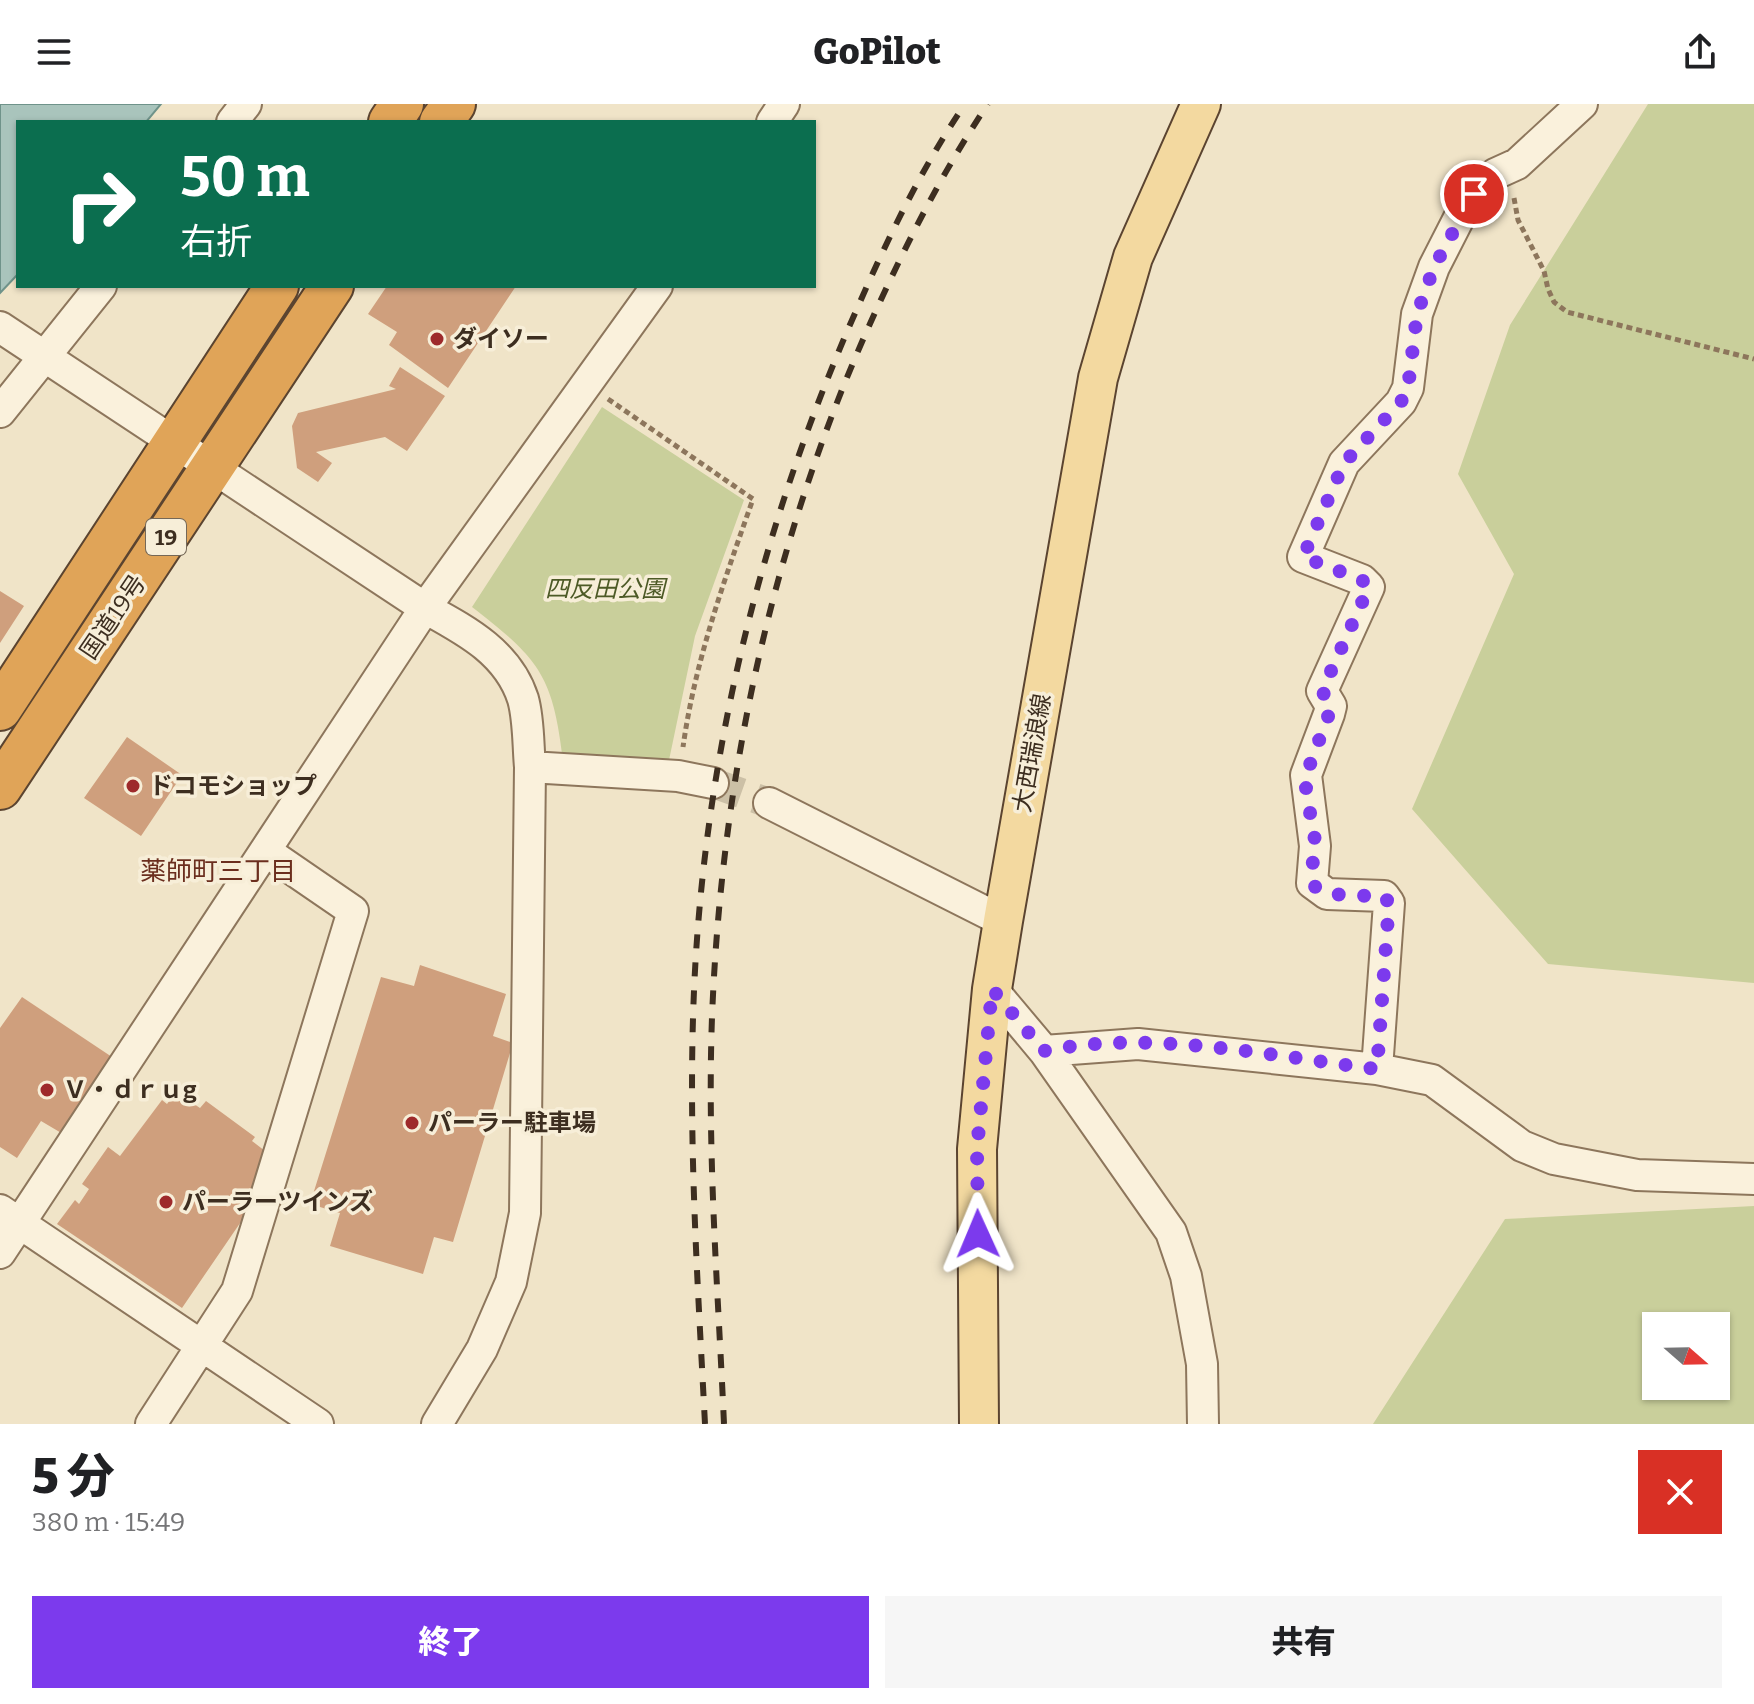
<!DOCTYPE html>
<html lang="ja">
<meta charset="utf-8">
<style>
body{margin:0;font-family:Bitter,"Noto Sans JP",serif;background:#f6f6f6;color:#202124;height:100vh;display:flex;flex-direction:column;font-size:30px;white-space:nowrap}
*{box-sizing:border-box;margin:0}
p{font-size:26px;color:#757577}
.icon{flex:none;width:44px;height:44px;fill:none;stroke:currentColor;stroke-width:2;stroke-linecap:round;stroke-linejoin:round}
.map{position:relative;height:1320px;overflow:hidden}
.panel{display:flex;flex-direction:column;background:#fff;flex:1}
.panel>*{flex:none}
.hud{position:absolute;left:16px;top:16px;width:800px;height:168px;border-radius:0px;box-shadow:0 2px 6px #0004;background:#0b6e4f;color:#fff;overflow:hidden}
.needle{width:52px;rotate:110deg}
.controls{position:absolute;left:1642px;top:1208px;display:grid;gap:16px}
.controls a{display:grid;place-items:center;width:88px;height:88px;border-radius:0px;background:#fff;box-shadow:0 2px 6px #0004;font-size:40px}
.pin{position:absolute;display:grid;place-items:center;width:68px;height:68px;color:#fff;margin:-34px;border:4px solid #fff;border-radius:50%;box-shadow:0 2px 8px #0007}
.me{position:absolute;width:88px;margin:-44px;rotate:359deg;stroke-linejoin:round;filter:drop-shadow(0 0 6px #0008)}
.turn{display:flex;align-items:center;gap:28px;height:168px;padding:0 32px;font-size:36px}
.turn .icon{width:104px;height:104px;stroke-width:2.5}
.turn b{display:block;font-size:56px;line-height:68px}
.round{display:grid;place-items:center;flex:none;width:84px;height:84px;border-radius:0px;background:#f6f6f6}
.summary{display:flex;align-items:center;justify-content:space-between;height:136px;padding:0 32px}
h1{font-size:48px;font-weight:800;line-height:60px}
.button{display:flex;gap:16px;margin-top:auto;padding:16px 32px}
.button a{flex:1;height:92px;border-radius:0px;background:#7c3aed;color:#fff;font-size:32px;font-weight:800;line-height:92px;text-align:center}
.button a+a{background:#f6f6f6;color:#202124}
header{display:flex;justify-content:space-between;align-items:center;height:104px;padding:0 32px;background:#fff;font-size:36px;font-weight:800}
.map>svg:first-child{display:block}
.green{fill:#c9cf9b;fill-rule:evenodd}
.water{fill:#a9c4bc;stroke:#6f938a;stroke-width:2}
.building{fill:#cf9f7d}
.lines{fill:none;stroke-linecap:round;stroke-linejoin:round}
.minor-tunnel{stroke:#ccc0a6;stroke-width:30;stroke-dasharray:30 15;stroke-linecap:butt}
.minor-casing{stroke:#8d765c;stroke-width:34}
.major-casing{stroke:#5b4430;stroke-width:42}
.highway-casing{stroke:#5b4430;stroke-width:46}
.path{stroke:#8d765c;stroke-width:5;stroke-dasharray:6 4;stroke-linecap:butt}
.minor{stroke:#faf1dc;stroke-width:30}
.major{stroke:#f3d9a0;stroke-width:38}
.highway{stroke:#e0a458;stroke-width:42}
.rail{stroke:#3d2e20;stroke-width:6;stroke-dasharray:14 14;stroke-linecap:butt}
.route{stroke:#7c3aed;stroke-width:14;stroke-dasharray:0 25.2}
.poi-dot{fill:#9e2a2b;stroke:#f7eed8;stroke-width:3}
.labels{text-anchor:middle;stroke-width:7;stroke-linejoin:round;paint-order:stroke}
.shield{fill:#f7eed8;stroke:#756857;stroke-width:2}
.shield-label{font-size:22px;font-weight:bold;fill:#3d2e20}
.poi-label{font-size:24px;font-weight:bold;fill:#3d2e20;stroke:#f7eed8;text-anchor:start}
.park-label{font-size:24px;font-style:italic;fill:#4d5a26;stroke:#f7eed8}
.street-label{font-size:24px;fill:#3d2e20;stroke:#f7eed8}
.neighbourhood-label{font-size:26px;fill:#6b2e1e;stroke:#f7eed8}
</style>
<header><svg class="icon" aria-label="menu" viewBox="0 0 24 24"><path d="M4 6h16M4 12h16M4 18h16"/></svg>GoPilot<svg class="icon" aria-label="share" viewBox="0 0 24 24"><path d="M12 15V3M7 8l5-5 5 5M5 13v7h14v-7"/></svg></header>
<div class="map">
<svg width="1754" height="1320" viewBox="0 0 1754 1320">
<rect width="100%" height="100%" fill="#f0e4c8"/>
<path class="green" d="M1648,0H1754V879L1548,860L1412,705L1514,470L1458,370L1510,221Z
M602,303L744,396L695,532L668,661L563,657C553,571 539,555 472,503Z
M1754,1102V1320H1373L1505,1115ZM1716,1222V1282H1656V1222Z"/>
<path class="water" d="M0,0H161L146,18H18V170L0,189Z"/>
<path class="building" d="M387,182H516L448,284L389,241L397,228L368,210Z
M400,263L445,292L407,347L385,333L316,348L332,359L318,378L297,364L292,322L298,309L396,285L389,282Z
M0,487L24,502L0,539Z
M127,633L182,671L141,732L84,694Z
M420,861L506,890L493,932L513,939L453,1138L434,1133L423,1170L330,1142L340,1109L310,1100L381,873L414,882Z
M22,893L115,955L63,1030L41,1017L17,1054L0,1043V924Z
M176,988L200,1004L206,997L255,1033L252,1037L265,1047L249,1106L182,1204L57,1120L75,1096L79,1100L89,1085L82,1080L108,1043L120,1052L162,996L167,1000Z"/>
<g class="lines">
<path class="minor-tunnel" d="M713,679L769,699"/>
<defs>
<path id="minor" d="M232,18L246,0
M772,18L784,0
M0,223L425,504C465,526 508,548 523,595C529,616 528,642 530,663L525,1109L511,1178L482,1245L437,1320
M0,308L101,182
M530,663L678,672L713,679
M769,699L1003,817
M992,885L1044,947L1138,940L1377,965L1432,976L1522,1042L1554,1055L1637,1071L1754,1075
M1044,947L1171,1128L1186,1172L1202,1260L1203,1320
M1377,965L1389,799L1384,792L1327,790L1312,779L1315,742L1306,671L1329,610L1331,602L1322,587L1369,483L1362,476L1303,453L1344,359L1401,298L1408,284L1417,210L1434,163L1459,114L1474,90L1495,70L1517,60L1582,0
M0,1106L318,1320
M0,1149L425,504L657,182
M151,1320L237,1187L353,807L267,748"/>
<path id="major" d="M979,1320L977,1045L992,885L1003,817L1098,274L1133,153L1201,0"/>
<path id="highway" d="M390,18L402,0
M441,18L454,0
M0,605L277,182
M0,684L332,182"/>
</defs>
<use href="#minor" class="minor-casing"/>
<use href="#major" class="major-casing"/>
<use href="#highway" class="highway-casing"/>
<path class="path" d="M1514,94L1518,116L1544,167L1548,185L1554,198L1567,208L1754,255
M608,295L753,395C724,477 695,557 683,643"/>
<use href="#minor" class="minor"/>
<use href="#major" class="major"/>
<use href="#highway" class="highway"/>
<path class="rail" d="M705,1320C698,1185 689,1049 693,914C700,669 757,431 856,207C887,136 921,65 965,0
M724,1320C718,1185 707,1049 712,913C722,660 777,416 885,187C915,123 948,59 988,0"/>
</g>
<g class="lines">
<path class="route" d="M978,1130L977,1045L992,885L1044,947C1152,925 1269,952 1377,965L1389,799L1384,792C1369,791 1317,795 1312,778C1309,766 1316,752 1315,740C1314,717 1304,694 1306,671L1329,610L1331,602L1322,587L1369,483L1362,476L1303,453L1344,359L1401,298L1408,284L1417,210L1434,163L1474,90"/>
</g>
<g class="poi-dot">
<circle cx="437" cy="235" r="8"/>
<circle cx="133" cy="682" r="8"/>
<circle cx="47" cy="986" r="8"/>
<circle cx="412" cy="1019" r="8"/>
<circle cx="166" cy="1098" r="8"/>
</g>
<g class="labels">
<rect class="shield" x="146" y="415" width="40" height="36" rx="6"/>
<g class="shield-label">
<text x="166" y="441">19</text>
</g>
<g class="poi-label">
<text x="453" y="243">ダイソー</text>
<text x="149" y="690">ドコモショップ</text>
<text x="63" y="994">Ｖ・ｄｒｕg</text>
<text x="428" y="1027">パーラー駐車場</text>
<text x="182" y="1106">パーラーツインズ</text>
</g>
<g class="park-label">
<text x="605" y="493">四反田公園</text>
</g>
<g class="street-label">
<text transform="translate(113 513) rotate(-56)" y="8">国道19号</text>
<text transform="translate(1032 649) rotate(-80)" y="8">大西瑞浪線</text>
</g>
<g class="neighbourhood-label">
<text x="218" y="776">薬師町三丁目</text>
</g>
</g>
</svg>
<div class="controls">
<a><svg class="needle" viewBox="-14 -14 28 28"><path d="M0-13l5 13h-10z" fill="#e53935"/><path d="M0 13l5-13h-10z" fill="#757577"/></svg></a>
</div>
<div class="pin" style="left:1474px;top:90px;background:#d93025"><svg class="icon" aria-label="arrive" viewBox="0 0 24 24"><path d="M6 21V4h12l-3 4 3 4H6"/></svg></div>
<svg class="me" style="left:978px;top:1130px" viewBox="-20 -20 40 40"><path d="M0-17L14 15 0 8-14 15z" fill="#7c3aed" stroke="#fff" stroke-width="4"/></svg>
<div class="hud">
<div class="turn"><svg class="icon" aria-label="right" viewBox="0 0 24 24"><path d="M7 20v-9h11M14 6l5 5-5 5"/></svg><div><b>50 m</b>右折</div></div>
</div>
</div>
<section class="panel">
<div class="summary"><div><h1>5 分</h1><p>380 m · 15:49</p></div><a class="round" style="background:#d93025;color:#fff"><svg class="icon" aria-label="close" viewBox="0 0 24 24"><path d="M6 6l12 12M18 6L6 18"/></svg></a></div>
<div class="button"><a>終了</a><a>共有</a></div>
</section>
